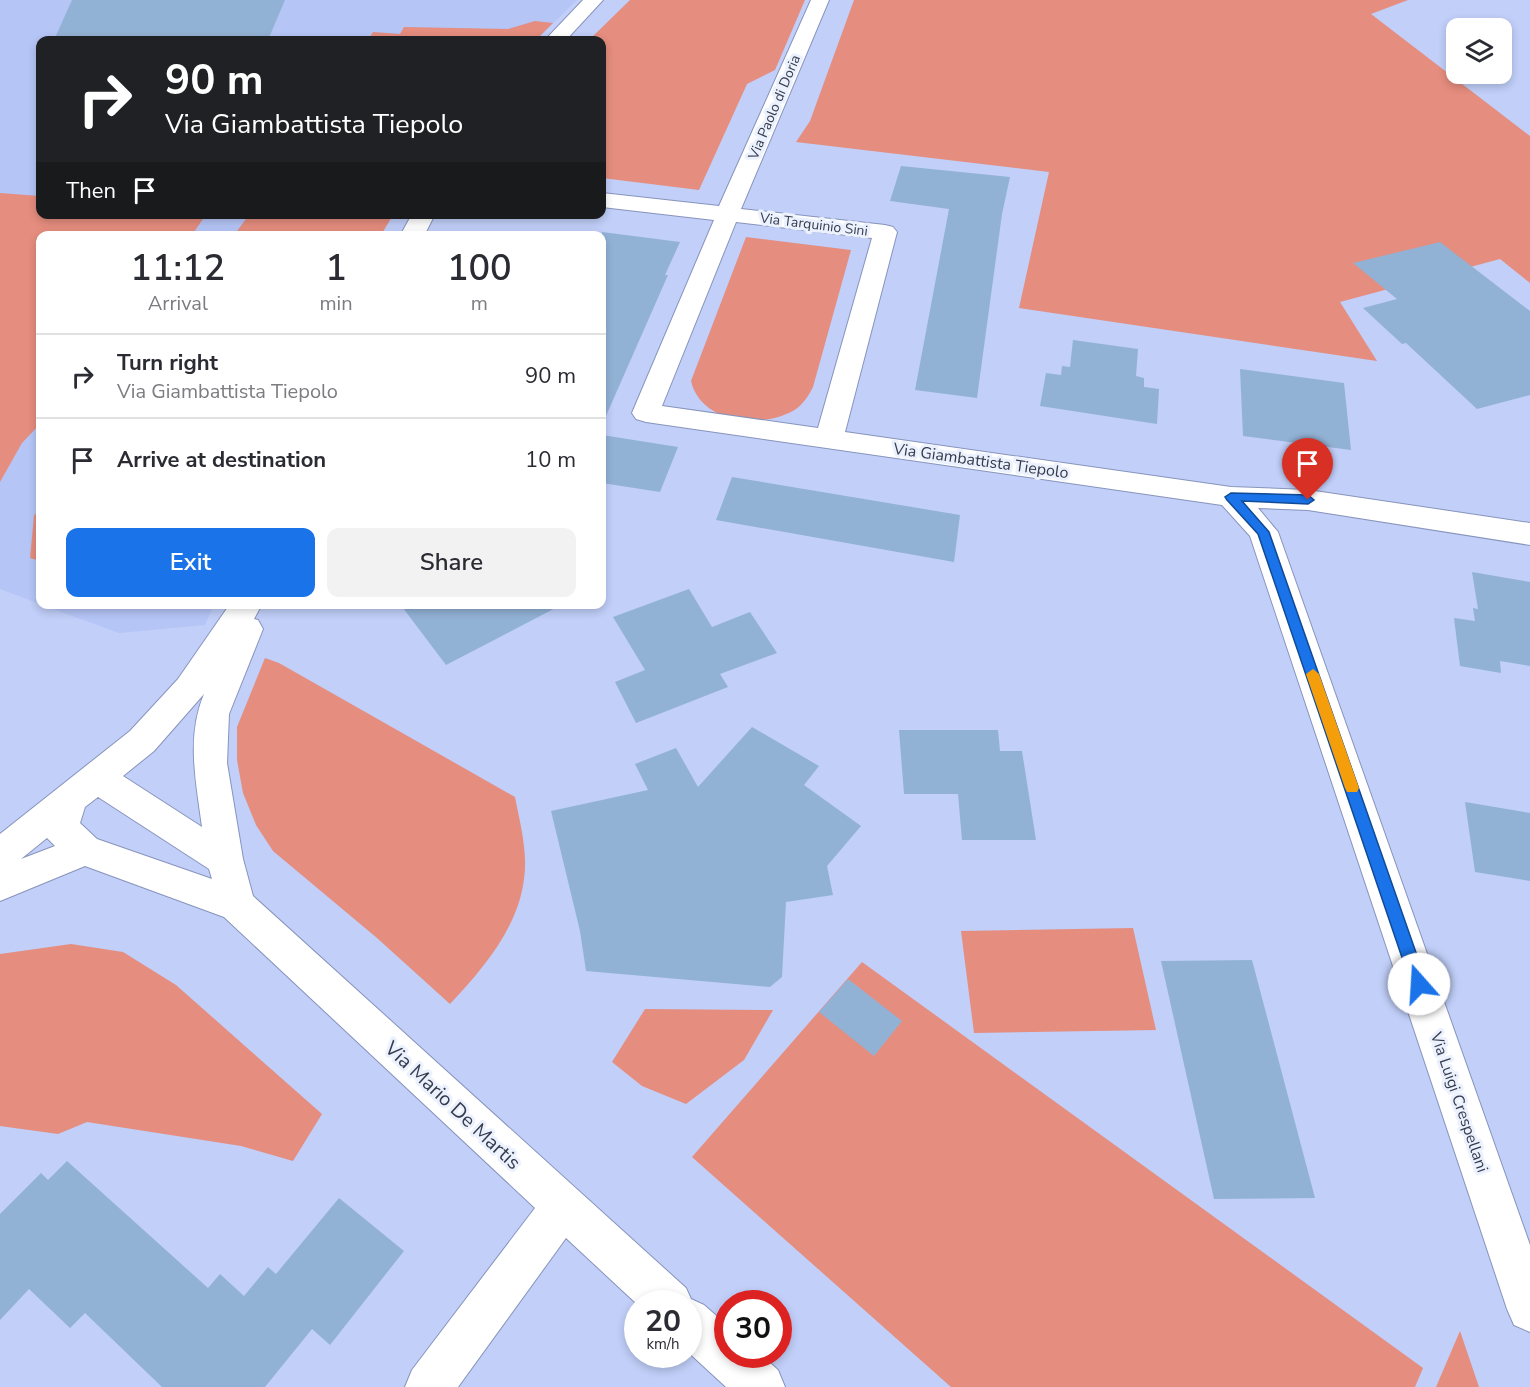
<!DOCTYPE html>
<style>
body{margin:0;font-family:"Nunito Sans",sans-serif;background:#f2f2f3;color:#2b2b33;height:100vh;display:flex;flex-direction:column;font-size:22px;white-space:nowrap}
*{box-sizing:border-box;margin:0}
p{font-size:20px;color:#7c7c81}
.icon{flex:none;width:33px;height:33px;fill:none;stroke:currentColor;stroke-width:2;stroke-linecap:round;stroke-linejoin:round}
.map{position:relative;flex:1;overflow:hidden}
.side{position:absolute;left:36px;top:231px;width:570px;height:378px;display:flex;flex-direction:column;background:#fff;border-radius:12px;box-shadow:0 3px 9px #0003}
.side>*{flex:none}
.guide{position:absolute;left:36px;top:36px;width:570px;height:183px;border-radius:12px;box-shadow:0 3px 9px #0003;background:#202124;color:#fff;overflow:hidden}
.fabs{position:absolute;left:1446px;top:18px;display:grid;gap:12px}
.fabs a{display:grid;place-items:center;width:66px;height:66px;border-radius:12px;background:#fff;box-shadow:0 3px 9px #0003;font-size:30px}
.speed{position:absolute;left:624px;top:1290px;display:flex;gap:12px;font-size:30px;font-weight:700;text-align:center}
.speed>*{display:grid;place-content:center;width:78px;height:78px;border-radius:50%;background:#fff;box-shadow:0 3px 9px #0003;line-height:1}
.speed small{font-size:15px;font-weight:400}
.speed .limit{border:9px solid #d22;background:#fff;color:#111}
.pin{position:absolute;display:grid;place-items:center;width:51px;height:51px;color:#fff;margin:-62px -26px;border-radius:50% 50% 50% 0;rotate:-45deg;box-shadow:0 0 6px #0007}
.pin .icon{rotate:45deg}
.me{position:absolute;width:66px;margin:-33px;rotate:341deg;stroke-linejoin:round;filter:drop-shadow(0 0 4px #0008)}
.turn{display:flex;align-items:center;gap:21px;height:126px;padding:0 30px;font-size:27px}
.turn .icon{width:78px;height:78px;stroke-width:2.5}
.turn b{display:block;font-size:42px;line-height:51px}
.then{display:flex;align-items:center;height:57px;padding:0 30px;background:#0003;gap:12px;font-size:22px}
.eta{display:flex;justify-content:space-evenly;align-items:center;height:102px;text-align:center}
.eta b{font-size:36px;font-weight:600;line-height:42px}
.cta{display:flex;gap:12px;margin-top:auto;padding:12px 30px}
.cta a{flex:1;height:69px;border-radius:12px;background:#1a73e8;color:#fff;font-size:24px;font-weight:600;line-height:69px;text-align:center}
.cta a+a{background:#f2f2f3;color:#2b2b33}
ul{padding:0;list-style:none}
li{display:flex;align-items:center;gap:18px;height:84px;padding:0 30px;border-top:2px solid #e1e1e2}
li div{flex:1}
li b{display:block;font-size:22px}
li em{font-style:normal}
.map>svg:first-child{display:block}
.built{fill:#b5c5f6}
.green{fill:#e58d7e}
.building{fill:#92b2d5}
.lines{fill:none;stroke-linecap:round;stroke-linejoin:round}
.minor-casing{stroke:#8794bc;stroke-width:2}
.minor{fill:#fff;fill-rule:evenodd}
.route{fill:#1a73e8;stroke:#114b97;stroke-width:1.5}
.slow{fill:#f59e0b}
.labels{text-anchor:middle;stroke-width:6;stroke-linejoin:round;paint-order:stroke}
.far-street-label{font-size:14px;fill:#363c4d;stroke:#ecf1fe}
.street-label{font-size:16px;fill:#363c4d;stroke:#ecf1fe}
.near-street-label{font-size:20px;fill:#363c4d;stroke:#ecf1fe}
</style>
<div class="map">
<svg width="1530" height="1387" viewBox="0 0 1530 1387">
<rect width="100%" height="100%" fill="#c1cff9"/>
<path class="built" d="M0,0H577L536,40H40V214L393,215L381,235L40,236V604L0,589Z
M42,605H214L205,625L119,633Z"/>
<path class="green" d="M630,0H805L775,70L747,84L699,190L602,178V40H589Z
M854,0H1408L1371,14L1530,136V283L1500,259L1340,302L1377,361L1019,308L1049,172L796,142L810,121Z
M535,21L553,23L536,40H368L373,32L400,34L404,27L508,29Z
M0,193L40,196V214L205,216L192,235L40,236V424L22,443L0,482Z
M249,215V214L393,215L381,235H234Z
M746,237L851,250L813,387C809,395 804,403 796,409C763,430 701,424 691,381Z
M40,507V561L30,558L34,516Z
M265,658L279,663L515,797C520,823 528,852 524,879C518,928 483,969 450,1004L377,938L273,851L256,825L243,793L237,760V727Z
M1133,928L1156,1030L974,1033L961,931Z
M71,944L123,952L176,985L322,1114L293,1161L241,1146L87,1122L58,1134L0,1126V954Z
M862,962L1423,1368L1415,1387H951L692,1157Z
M645,1009L773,1010L744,1060L686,1104L642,1086L612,1062Z
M1460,1331L1479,1387H1436Z"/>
<path class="building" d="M72,0H285L268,40H54Z
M901,166L1010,177L1002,214L977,398L915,390L949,209L890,201Z
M602,232L680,242L665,275H668L602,425Z
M1440,242L1530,311V395L1477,409L1406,343L1402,344L1363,308L1397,299L1353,263Z
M1073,340L1138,349L1136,376L1144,378V387L1159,389L1157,424L1040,406L1046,373L1061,375L1062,366L1070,367Z
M1240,369L1344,383L1351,450L1243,436Z
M602,435L678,447L660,492L602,483Z
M732,477L960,515L954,562L716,520Z
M1472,572L1530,582V666L1500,661L1501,673L1460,666L1454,618L1475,621L1473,608L1478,609Z
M689,589L712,627L750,612L777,653L720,674L728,687L636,723L615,682L645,670L613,617Z
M400,604H563L446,665Z
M752,727L819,766L804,785L861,826L827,866L833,895L786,902L782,977L770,987L586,971L580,931L551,811L648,790L635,764L676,748L698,787Z
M899,730H998L1000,751H1022L1036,840H962L958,794H904Z
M1465,802L1530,813V881L1475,872Z
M1252,960L1315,1198L1214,1199L1161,961Z
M848,979L902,1021L874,1056L819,1012Z
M67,1161L208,1288L220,1274L244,1296L268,1267L276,1274L339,1198L404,1251L330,1345L312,1329L265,1387H162L85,1313L70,1328L29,1289L0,1320V1214L41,1173L48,1180Z"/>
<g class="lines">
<defs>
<path id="minor" d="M583,0H603L566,40H545Z
M811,0H829L741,209L885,225L893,227L897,232L845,432L1231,487L1308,490L1530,523V545L1308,510L1258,508L1278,532L1530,1245V1332L1514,1325L1507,1309L1250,536L1222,505L646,422L636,419L632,413L714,220L602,207V193L719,206ZM736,222L872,238L818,428L662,406Z
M412,214H435L424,236H400Z
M230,604H262L254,619L258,620L263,629L229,714L227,763L243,859L253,896L686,1288L691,1299L704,1305L728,1326V1354H760L778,1370L785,1387H726L688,1352V1304L638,1305L566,1238L458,1387H405L412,1370L535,1208L224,917L85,866L0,901V834L130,731L178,679ZM204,694C186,737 196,782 202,827L123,776L154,751ZM98,797L209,869L212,879L97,839L80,823L85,807ZM47,838L55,846L21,859Z"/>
</defs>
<use href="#minor" class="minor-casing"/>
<use href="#minor" class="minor"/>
</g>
<path class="route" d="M1231,493L1308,495L1314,500L1308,504L1242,501L1269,532L1427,984L1425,989L1419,991L1414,989L1411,984L1258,534L1227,500L1225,497Z"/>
<path class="slow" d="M1313,669L1319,674L1359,788L1357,792H1347L1345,788L1306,674Z"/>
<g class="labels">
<g class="far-street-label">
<text transform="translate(774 107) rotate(-67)" y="5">Via Paolo di Doria</text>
<text transform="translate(814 224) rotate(7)" y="5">Via Tarquinio Sini</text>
</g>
<g class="street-label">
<text transform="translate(981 460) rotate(8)" y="6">Via Giambattista Tiepolo</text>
<text transform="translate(1460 1102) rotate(71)" y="6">Via Luigi Crespellani</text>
</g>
<g class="near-street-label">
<text transform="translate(453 1105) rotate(43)" y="7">Via Mario De Martis</text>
</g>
</g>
</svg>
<div class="fabs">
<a><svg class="icon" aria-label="layers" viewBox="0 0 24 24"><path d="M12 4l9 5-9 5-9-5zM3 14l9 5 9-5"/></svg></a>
</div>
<div class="speed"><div>20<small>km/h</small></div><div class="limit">30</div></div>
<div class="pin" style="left:1308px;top:500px;background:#d93025"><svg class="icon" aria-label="arrive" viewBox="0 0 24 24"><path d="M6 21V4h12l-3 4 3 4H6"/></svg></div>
<svg class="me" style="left:1419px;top:984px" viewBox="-20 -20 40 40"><circle r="19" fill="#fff"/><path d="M0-13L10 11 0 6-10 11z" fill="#1a73e8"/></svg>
<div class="guide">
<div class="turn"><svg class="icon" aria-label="right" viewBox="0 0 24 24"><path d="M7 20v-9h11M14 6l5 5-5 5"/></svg><div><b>90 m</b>Via Giambattista Tiepolo</div></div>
<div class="then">Then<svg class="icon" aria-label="arrive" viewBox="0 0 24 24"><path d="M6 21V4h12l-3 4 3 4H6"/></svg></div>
</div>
<section class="side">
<div class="eta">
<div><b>11:12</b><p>Arrival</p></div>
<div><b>1</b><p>min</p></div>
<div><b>100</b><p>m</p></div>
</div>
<ul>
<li><svg class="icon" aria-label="right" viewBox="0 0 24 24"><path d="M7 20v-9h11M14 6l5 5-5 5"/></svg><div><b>Turn right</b><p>Via Giambattista Tiepolo</p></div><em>90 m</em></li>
<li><svg class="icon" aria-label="arrive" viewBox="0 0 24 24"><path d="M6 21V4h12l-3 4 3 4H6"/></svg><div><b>Arrive at destination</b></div><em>10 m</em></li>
</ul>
<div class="cta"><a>Exit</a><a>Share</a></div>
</section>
</div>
